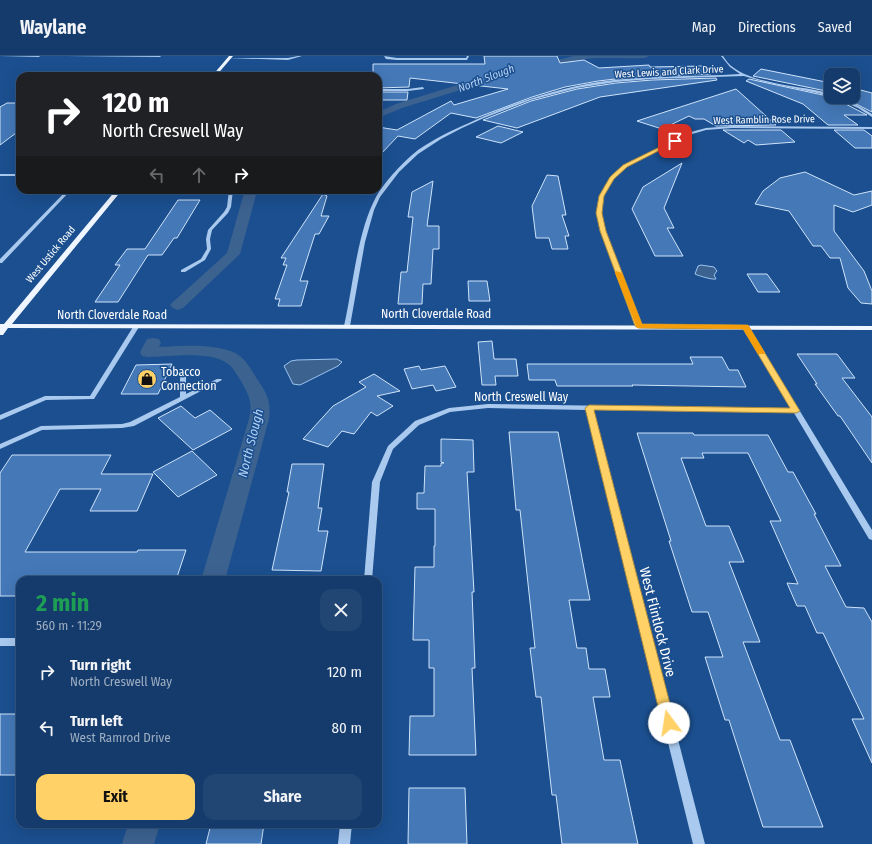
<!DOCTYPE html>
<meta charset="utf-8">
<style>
body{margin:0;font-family:"Fira Sans Condensed",sans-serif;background:#214673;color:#f1f3f6;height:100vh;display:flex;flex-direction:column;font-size:15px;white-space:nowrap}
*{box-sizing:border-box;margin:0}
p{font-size:13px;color:#9dadc1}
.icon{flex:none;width:22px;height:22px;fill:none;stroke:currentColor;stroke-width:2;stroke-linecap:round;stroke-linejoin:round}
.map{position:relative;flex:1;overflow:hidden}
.drawer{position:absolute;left:16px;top:520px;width:366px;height:252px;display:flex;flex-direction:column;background:#143b6b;border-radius:12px;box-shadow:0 4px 16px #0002,0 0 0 1px #33557e}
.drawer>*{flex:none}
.hud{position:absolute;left:16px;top:16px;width:366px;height:122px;border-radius:12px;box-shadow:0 4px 16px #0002,0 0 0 1px #33557e;background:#202124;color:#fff;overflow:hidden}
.tools{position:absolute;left:824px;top:12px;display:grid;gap:8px}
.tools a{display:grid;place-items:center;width:36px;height:36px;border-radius:8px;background:#143b6b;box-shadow:0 4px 16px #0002,0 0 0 1px #33557e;font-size:20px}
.pin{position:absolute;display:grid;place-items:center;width:34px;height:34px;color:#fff;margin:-17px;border-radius:8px;box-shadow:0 2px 6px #0006}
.me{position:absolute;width:44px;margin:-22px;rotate:346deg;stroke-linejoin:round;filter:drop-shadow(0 0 3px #0008)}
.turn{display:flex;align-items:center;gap:14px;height:84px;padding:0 20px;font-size:18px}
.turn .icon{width:52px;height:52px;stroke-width:2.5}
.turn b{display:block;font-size:28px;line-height:34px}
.lanes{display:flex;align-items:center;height:38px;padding:0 20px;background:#0003;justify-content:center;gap:20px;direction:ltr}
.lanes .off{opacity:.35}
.round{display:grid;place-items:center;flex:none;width:42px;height:42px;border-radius:12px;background:#214673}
.overview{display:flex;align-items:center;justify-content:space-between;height:68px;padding:0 20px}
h1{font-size:24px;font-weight:700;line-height:30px;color:#1e9e55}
.primary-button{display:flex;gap:8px;margin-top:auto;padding:8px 20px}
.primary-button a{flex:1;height:46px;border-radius:12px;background:#ffd166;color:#111;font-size:16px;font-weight:700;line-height:46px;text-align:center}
.primary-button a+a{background:#214673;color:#f1f3f6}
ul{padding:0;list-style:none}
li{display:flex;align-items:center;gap:12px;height:56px;padding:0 20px}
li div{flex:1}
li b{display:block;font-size:15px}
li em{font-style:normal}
header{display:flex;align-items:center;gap:24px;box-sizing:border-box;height:56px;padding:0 20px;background:#143b6b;border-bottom:1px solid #33557e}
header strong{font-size:19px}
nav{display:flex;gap:22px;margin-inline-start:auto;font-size:14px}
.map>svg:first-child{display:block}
.water{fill:#3c6290;stroke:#9cc4f0}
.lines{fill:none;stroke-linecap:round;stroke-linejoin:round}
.canal{fill:#3c6290;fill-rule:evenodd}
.building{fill:#4478b7;stroke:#cfe3fa}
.minor{fill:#a9c9ee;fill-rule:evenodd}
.major{fill:#f0f6ff;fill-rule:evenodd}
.route{fill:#ffd166;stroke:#a68842}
.slow{fill:#f59e0b}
.labels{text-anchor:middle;stroke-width:3;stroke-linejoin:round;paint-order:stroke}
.far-street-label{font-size:10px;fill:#fff;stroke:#1b4f8f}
.far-water-label{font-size:11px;font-style:italic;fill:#b5d3f5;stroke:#1b4f8f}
.street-label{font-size:12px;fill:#fff;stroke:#1b4f8f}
.poi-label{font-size:12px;fill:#fff;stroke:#1b4f8f;text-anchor:start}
.water-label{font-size:13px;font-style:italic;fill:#b5d3f5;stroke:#1b4f8f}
.near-street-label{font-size:14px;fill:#fff;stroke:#1b4f8f}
</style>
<header>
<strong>Waylane</strong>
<nav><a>Map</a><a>Directions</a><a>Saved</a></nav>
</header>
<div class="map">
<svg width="872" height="788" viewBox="0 0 872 788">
<rect width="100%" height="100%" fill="#1b4f8f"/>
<path class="water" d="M701,209L714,211L717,215L714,219L716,223C713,224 699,220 695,218L698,210Z
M337,303L342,306L338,310L300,329L293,328L284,310L291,305L297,304Z"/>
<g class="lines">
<path class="canal" d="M574,0H649L645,2C624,3 593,0 573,5C564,7 535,15 528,9L532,7L554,5Z
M493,18H496L500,20L499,22L402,52L378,62V56L396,48Z
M246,134H260L256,139L240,198L183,252L178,254L173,252L170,249L173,246L227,197L244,137Z
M153,282L159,283L161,287L159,291C181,290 223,286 241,301C249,308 253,317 259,326C268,339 271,347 269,363L225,524H201L249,363C253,347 249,339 241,325C236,318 233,310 225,306C207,295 169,301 148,301L142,300L140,296L147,283Z
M128,768H160L154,788H122Z"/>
</g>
<path class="building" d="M484,0H557L560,7L584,4L599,12L649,9L650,11L704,10L711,18L633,21L598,25L565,31L532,41L476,62L451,57L415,83L398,80L378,101V71L397,74L451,45L454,49L508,33L410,22L409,31L378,32V19L373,18V8H485Z
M761,13L831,27V36L753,20Z
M716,22L717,24L600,41L517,72L483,64L531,45L577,33L616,27L652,24Z
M749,23L832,41L867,59H844L858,69H828L803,48L746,25Z
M853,32L872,37V56L842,41H853Z
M736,33L776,69L716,70L704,63H695L689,60L662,73L637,65Z
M378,36H408L407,44H378Z
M7,47H20V74L0,89V51Z
M498,70L523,76L501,87L476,81Z
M723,74H781L795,86L756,89L748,84L744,87Z
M834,74H864L872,80V92H855Z
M682,107L664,152L674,172H667L683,200H655L632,153L643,131Z
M805,116L854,139L872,135V149L853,156L834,149V175L864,215L872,235V248L861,247L848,232L840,202H830L821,190H813L789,155L755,148L763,135L780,122Z
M547,119L558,120L566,159H562L569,180H565L568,193H552L549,182H536L532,150Z
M433,125L427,170H439V193H433L431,228H423L422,248H398L401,216H407L413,161H408L412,136Z
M323,138L327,140L321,160H329L319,178H315L300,225H308L301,250H278L280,243H275L287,209H283L286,202H281Z
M178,144H200L177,182H174L162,199H148L118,246H95L120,209H115L127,193H145Z
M747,218H767L780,236H758Z
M468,225H487L490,245H469Z
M492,285L494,303H516L518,320H495L496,329H482L478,286Z
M797,298H837L855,322H842L872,361V407L840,360H838L815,328H817Z
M690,301H722L729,314H738L746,331L632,329L633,330H557L555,324H529L527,308H693Z
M172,308L158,338H121L136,309Z
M419,310L421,314L445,310L456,331L436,335L433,329L412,333L404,313Z
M374,318L400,335L377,340L393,350L377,360L371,356L354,378L342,375L328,391L303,383L333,350L366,331L359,326Z
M181,350L195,362L210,354L232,373L193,394L158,362Z
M509,376H558L590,544H569L577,592H586L589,613H605L610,641H593L604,704H620L638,788H562L556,739H552L541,641H536L530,592H535L520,454H516Z
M637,377H693L694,379H768L788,416H793L816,458H814L841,510H825L846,551L864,552L872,566V707L852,663H864L823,577H817L805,550H797L787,527L798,528L770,465H781L748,397H702L704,402H681L706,470H729L744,506H729L760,586H743L780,684H790L823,771H763L729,664H725L705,601H723L708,556H692L669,485H671Z
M441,383L473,384L474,416H467L474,536H472L475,612H472L476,699H409L410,660H434V612H429V584H413L415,511H434V490H435V453H417V437H424L425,410H441V407H444L441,406Z
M192,395L217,419L178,441L153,416Z
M12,399H111L101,418H153L137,455H90L101,433H60L25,496H137L138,494H186L176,524H20V540H0V417Z
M292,408H324L318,452H322L318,475H328L321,515L272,514L289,436H287Z
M0,658H20V719H0Z
M409,732H465L467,788H408Z
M211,768H264L261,788H206Z"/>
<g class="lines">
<path class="minor" d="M0,0H40L39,1Z
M66,0H161L160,1Z
M298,0H302L288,4L228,2H288Z
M384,0L397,2H466L467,0H469L467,4H397L386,3Z
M721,0H723C726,4 729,9 734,12C755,27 795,30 820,35L831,38V40L764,26L744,20L652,23L616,26L577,32L531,44L484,62L462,72L441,83L418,98L399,116L380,141L374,154L365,186L350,270L347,272L345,271L344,270C353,231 357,176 376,141C385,125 404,105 418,94C434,83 452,74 469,67C510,48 554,33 598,26C645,19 693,21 740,18L730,11Z
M193,17H216L217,18L187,20Z
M423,31L424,33L408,35H378V33H408Z
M833,41C846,41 862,52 872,58V61L858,52Z
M732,70L872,71V73L732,72L706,74L689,79L626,111L613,123L604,140L601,157L605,175L642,270L639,272L637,271L601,175L597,157L600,140L610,121L624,109L687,77L706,72Z
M19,89H20V93L18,92Z
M0,118H20V120H0Z
M67,134H71L2,207H0V203Z
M229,134H233L231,151L228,157L212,174L210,183L211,193L205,204L185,216H181V214L201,203L207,193L206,183L208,174L224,156L227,151Z
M136,269L139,271L94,343L46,344L0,364V359L45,340H90L133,271Z
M746,269L749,271L872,474V484L869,483L794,357L593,354L705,788H693L586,354L488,352L450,356L419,369L393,393L380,426L372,524H364L372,426L388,390L415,365L449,352L488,348L792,353L743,271Z
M183,312L186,314V338L217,323H221L222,324L134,370L122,372L42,374L0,393V388L41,370L122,368L130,366L180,341V314Z
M0,582H20V590H0Z
M340,768H352L350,788H338Z"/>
<path class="major" d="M229,0H233L216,20H212Z
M116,134H122L12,268L872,270V274L8,272L3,279H0V268H4Z"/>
</g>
<path class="route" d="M674,84L678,85L627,111L614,123L604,140L602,157L606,175L642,268L748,269L800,355L796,357L594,354L675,667L673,671L669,673L664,671L662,667L585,352L589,349L790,352L743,273L639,272L635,270L600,175L596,157L599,140L610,121L623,109Z"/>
<path class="slow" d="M616,215L622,217L642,268L746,269H748L765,297L764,298H758L743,273L637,272L615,217Z"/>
<defs>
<symbol id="shop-disc" viewBox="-11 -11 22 22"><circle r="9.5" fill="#ffd166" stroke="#1b4f8f"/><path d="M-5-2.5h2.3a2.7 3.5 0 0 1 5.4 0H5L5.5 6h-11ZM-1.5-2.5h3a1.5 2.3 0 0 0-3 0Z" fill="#111"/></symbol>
</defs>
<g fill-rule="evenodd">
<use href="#shop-disc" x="136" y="312" width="22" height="22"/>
</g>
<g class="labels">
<g class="far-street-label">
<text transform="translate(669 15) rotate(-3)" y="4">West Lewis and Clark Drive</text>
<text transform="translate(764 63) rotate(-1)" y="4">West Ramblin Rose Drive</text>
<text transform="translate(50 198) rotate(-50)" y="4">West Ustick Road</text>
</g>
<g class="far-water-label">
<text transform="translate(486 22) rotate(-21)" y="4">North Slough</text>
</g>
<g class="street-label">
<text x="436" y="262">North Cloverdale Road</text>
<text x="112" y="263">North Cloverdale Road</text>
<text x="521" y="345">North Creswell Way</text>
</g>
<g class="poi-label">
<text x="161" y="320">Tobacco<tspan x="161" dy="14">Connection</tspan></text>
</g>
<g class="water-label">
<text transform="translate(250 387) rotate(-76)" y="5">North Slough</text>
</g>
<g class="near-street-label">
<text transform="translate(658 566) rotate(76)" y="5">West Flintlock Drive</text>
</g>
</g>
</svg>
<div class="tools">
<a><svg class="icon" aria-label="layers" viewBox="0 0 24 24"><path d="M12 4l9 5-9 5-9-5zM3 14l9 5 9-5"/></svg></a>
</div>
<div class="pin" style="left:675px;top:85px;background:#d93025"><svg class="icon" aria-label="arrive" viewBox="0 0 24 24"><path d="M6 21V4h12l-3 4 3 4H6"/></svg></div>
<svg class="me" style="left:669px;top:667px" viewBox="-20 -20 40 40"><circle r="19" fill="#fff"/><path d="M0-13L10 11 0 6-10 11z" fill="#ffd166"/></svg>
<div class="hud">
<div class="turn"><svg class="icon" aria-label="right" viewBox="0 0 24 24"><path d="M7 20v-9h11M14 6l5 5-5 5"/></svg><div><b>120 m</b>North Creswell Way</div></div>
<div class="lanes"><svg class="icon off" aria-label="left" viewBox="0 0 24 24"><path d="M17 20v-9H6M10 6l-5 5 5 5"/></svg><svg class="icon off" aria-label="ahead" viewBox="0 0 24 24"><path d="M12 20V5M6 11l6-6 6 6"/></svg><svg class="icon" aria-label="right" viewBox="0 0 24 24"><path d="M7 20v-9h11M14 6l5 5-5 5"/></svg></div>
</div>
<section class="drawer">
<div class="overview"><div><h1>2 min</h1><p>560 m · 11:29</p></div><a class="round"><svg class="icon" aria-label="close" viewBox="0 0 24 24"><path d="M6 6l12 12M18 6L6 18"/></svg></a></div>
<ul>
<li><svg class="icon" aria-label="right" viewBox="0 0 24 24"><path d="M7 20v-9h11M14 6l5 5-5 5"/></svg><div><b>Turn right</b><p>North Creswell Way</p></div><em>120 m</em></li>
<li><svg class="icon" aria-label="left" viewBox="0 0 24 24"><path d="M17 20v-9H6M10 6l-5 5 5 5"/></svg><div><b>Turn left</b><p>West Ramrod Drive</p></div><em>80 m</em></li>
</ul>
<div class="primary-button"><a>Exit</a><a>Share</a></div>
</section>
</div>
